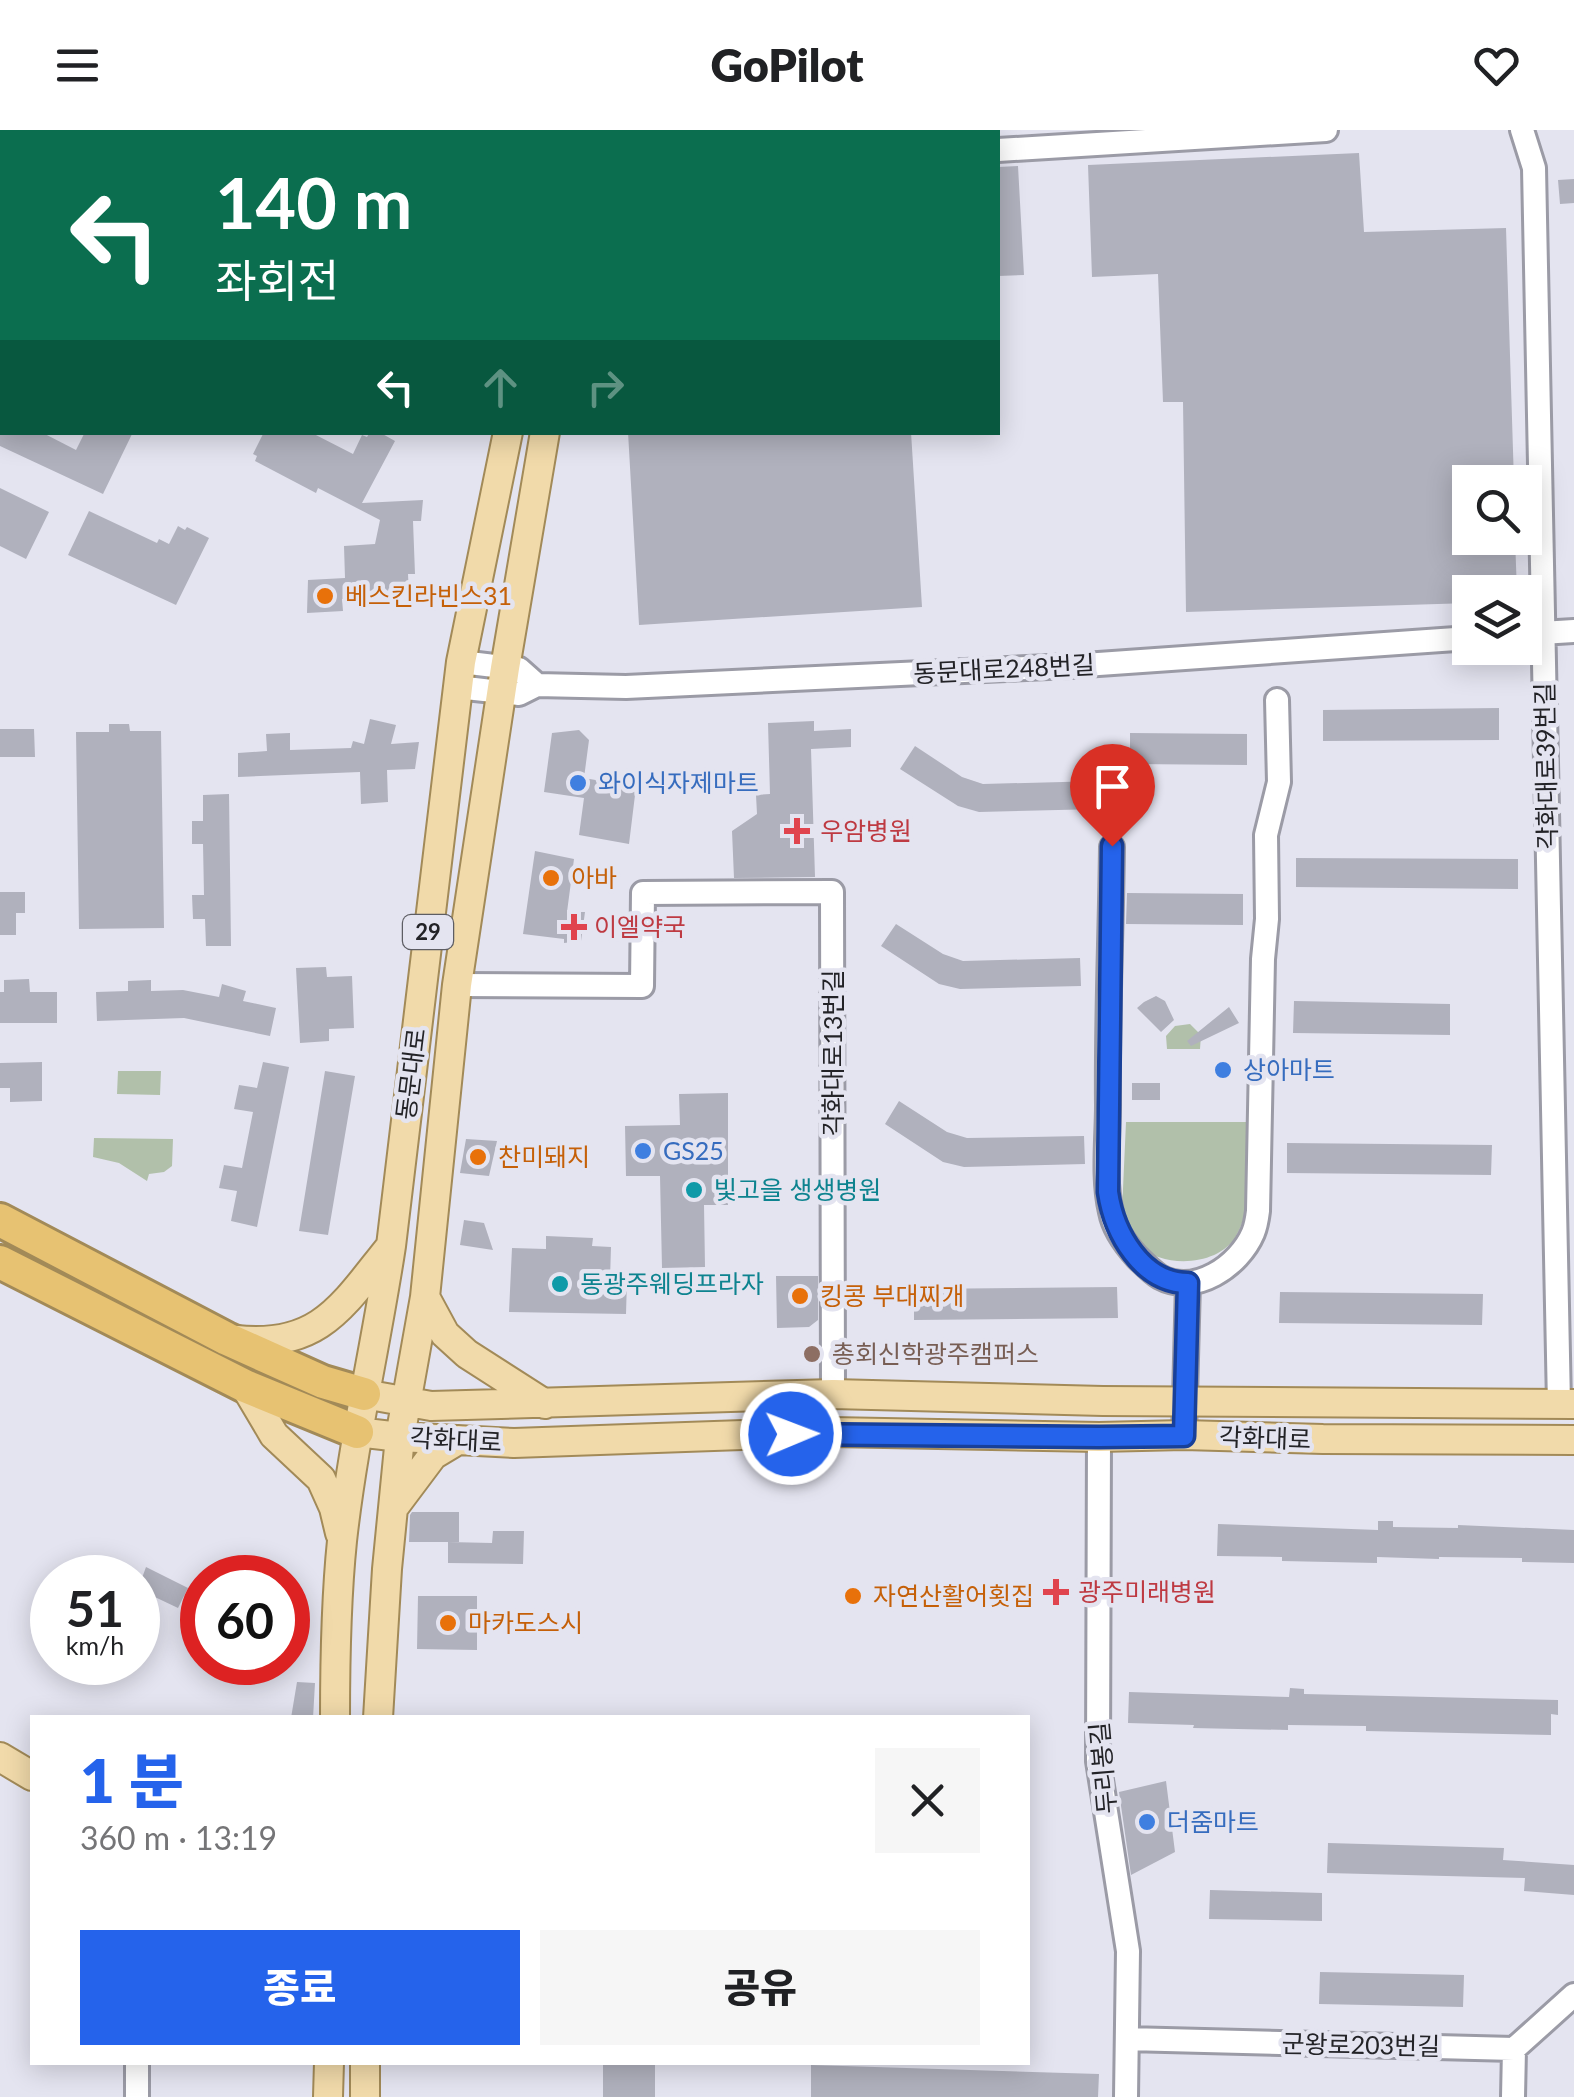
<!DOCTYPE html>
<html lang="ko">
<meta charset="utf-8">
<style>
body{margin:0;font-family:Lato,"Noto Sans KR",sans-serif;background:#f6f6f6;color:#202124;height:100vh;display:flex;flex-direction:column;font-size:38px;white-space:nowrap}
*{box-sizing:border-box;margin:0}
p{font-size:32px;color:#757577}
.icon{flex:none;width:55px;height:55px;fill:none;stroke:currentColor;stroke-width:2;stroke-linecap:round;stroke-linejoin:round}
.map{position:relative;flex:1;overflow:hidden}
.details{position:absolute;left:30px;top:1585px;width:1000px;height:350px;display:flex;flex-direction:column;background:#fff;border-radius:0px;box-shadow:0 5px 25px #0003}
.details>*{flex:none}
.banner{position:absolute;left:0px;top:0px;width:1000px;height:305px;box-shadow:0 5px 25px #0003;background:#0b6e4f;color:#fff;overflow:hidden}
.tools{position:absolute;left:1452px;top:335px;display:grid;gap:20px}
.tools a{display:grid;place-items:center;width:90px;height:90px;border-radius:0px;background:#fff;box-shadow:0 5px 25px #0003;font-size:50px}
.speed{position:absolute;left:30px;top:1425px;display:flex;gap:20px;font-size:50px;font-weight:700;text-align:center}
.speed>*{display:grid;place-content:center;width:130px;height:130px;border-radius:50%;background:#fff;box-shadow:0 5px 25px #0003;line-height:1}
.speed small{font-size:25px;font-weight:400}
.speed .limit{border:15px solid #d22;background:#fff;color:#111}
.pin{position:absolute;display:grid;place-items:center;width:85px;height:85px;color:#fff;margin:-102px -42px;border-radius:50% 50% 50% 0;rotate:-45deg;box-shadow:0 0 10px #0007}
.pin .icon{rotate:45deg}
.me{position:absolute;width:110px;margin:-55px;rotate:89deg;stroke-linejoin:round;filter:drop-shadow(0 0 8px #0008)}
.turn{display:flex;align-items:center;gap:35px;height:210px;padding:0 50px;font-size:45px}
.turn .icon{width:130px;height:130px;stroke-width:2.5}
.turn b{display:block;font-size:70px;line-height:85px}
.lanes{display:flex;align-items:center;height:95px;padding:0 50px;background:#0003;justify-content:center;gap:50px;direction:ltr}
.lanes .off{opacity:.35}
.round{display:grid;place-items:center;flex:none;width:105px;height:105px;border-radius:0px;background:#f6f6f6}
.headline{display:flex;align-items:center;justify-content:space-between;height:170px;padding:0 50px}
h1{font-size:60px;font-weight:800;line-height:75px;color:#2563eb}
.primary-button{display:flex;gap:20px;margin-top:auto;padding:20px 50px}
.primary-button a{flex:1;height:115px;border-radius:0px;background:#2563eb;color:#fff;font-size:40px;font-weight:800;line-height:115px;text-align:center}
.primary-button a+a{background:#f6f6f6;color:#202124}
header{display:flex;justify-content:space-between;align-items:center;height:130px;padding:0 50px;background:#fff;font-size:45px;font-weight:800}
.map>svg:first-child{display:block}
.green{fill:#b1c0aa}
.building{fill:#b0b1bd}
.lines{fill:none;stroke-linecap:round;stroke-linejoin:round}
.minor-casing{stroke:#9b9ba6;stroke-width:28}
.major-casing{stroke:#a28a58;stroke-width:32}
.highway-casing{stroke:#a28a58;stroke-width:38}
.minor{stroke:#fff;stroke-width:22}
.major{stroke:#f1daaa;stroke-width:28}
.highway{stroke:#e7c272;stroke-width:32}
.route-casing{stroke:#184099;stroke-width:25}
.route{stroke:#2563eb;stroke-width:18}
.food-dot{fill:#e8710a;stroke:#e4e4f0;stroke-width:4}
.shop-dot{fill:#3f7fe0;stroke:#e4e4f0;stroke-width:4}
.health-dot{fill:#e0444e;stroke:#e4e4f0;stroke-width:4}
.culture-dot{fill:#0f9aa8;stroke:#e4e4f0;stroke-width:4}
.education-dot{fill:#8d6e63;stroke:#e4e4f0;stroke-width:4}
.labels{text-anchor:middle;stroke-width:9;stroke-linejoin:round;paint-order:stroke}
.shield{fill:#e4e4f0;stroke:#5d5d63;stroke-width:2.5}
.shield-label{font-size:22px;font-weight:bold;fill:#232327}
.food-label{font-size:25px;fill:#c56008;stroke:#e4e4f0;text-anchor:start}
.street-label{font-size:25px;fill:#232327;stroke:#e4e4f0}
.shop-label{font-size:25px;fill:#366cbe;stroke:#e4e4f0;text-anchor:start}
.health-label{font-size:25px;fill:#be3a42;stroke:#e4e4f0;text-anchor:start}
.culture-label{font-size:25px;fill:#0d838f;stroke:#e4e4f0;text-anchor:start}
.education-label{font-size:25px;fill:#785e54;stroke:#e4e4f0;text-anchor:start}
</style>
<header><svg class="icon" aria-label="menu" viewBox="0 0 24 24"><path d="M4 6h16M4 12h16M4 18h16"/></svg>GoPilot<svg class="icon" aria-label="heart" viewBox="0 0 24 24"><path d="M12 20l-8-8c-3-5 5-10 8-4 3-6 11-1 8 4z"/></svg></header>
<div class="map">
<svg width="1574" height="1967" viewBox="0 0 1574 1967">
<rect width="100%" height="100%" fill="#e4e4f0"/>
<path class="green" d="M201,0H399V2H201Z
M1190,894L1201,905L1200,919H1167L1166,906L1175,896Z
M118,941H161L160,965L117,964Z
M1126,992H1247C1247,1028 1255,1074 1236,1106C1219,1136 1164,1139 1139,1116C1131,1108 1125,1093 1122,1081Z
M94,1008L173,1009L172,1036L164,1042L149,1044L147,1051L119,1033L93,1027Z"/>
<path class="building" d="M1359,23L1364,102L1506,98L1514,352H1470V408H1515L1517,462H1470V473L1186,482L1183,272H1163L1158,144L1092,147L1088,35Z
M1018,36L1024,145L998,146V37Z
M1574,49V73L1560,74L1558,50Z
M0,302H41L76,320L85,302H133L103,364L0,316Z
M264,302H310L353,324L362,305L367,307L370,302H379L395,311L362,373L423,370L421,391H413L415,444H408L409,466L342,469L343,481L307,483L308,450L345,448L344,416L375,414L380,390L318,358L316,363L255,331L257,326L253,324Z
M628,302H911L922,477L639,495Z
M0,358L49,382L26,429L0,416Z
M89,381L157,413L159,409L169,414L178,396L185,400L187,397L209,408L176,475L68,425Z
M1499,578V610L1323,611V580Z
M370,589L396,595L391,614L419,612L415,639L387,640L388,672L361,674L360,642L238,647V623L267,621L266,604L290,603V620L351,618L353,611L364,614Z
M814,591V601L851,599V617L811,619L815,747L734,748L732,701L757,684L756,665L770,664L768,593Z
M109,594H129L130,601H161L164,798L79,799L76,602H109Z
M0,599H34L35,627H0Z
M579,600L589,610L584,648L636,657L629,714L579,705L584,668L544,662L552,603Z
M1130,603L1247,604V635L1130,634Z
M915,616L962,647L983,654L1100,651V679L979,682L958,676L900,639Z
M229,664L231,816H206L205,789H193L192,765H204L203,714H192V691H203V665Z
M535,721L574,729L567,782H585L581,811L564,813V809L523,804Z
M1296,728L1518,729V759L1296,757Z
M0,762H25V783H16V805H0Z
M1127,763L1243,764V795L1126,794Z
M896,794L943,824L963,831L1080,828L1081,856L960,859L939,854L881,816Z
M326,837L327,847L352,846L354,898L329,899V911L300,913L296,838Z
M29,849L30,862H57V893H0V862H4V850Z
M151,850V861L183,860L219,867L222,854L246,861L243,871L276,878L270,906L184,888L97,891L96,862L128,861V851Z
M1156,866L1165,871L1174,890L1161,902L1137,878L1144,872Z
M1294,871L1450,874V905L1293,903Z
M1229,877L1239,893L1191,916L1187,911Z
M42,932V971L10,972V958H0V933Z
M263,932L289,937L257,1097L231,1091L237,1061L219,1058L224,1035L242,1038L253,982L234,979L239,955L257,958Z
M325,941L355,946L328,1105L299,1101Z
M1132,953H1160V970H1132Z
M728,963V1075H704L705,1137L662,1138L660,1046H626L625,996L680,995L679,964Z
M899,971L947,1002L967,1008L1084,1006L1085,1034L964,1037L943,1032L885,994Z
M466,1009L497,1011L489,1046L460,1043Z
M1287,1013L1492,1015L1491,1045L1287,1043Z
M464,1090L484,1093L493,1120L460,1115Z
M546,1106L593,1108L592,1116L611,1117L610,1149L627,1150L626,1184L509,1182L512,1118L546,1119Z
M776,1146H818V1190L809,1197L777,1198Z
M1117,1157L1118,1188L914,1190V1159Z
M1280,1162L1483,1164L1482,1195L1279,1193Z
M412,1382H459V1412H409L410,1385Z
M1378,1391H1393V1397L1458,1398V1395L1574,1400V1433L1522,1432V1428L1439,1427V1429L1377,1427V1433L1282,1431V1427L1217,1426L1218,1394L1378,1400Z
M493,1401H524L523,1434L448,1433V1412L492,1413Z
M146,1437L188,1458L178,1478L138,1459Z
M418,1466H477V1520L417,1519Z
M297,1552L315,1553L313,1588H291Z
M1290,1558L1304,1559V1564L1558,1570V1585L1551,1584V1605L1366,1601V1596L1288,1595V1600L1193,1598L1194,1595L1128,1593L1129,1562L1289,1567Z
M1166,1651L1175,1722L1131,1745L1119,1662Z
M1328,1713L1504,1718L1503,1730L1574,1735V1765L1524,1761L1525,1748L1327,1743Z
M1210,1760L1322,1763V1791L1209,1789Z
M1320,1842L1464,1845L1463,1877L1319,1874Z
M603,1932H655V1967H603Z
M811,1935L1099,1944L1098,1967H811Z"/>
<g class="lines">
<defs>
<path id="minor" d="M1522,0L1534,38L1559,1275
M998,20L1326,0
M0,104H2
M0,155H2
M0,236H2
M1525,504L1574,501
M461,532L519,539L537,555
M457,557L519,564L537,555L626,557L1070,536L1470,508
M1112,717C1111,803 1107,889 1108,975C1108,1009 1103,1048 1111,1082C1114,1098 1126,1115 1137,1127C1144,1134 1152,1142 1160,1147C1195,1166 1239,1136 1253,1103C1256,1096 1257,1089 1258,1081L1263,829L1267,789L1266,705L1279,652L1277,570
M457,855L642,856L643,763L832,762L833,1264
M1184,1305L1188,1153
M1099,1307L1098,1631L1128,1821L1126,1967
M1127,1909L1514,1919L1574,1865
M137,1967V1932
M1513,1967L1514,1919"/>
<path id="major" d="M548,2V0
M588,2V0
M425,1167L445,1204L467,1224L545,1274
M236,1210C320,1219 343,1175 390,1117
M245,1256L274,1305L321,1349L334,1378L340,1403
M364,1264L431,1276L833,1264L1103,1271L1574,1274
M357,1302L400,1307L514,1313L831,1302L1099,1307L1184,1305L1323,1309L1574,1310
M394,1377L433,1325L458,1310
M335,1588C335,1529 336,1469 342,1411C353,1312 376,1215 391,1116L461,532L508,302
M378,1588L387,1439L400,1307L425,1167L457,855L505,538L545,302
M0,1627L32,1646
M328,1967L329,1932
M365,1967V1932"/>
<path id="highway" d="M0,1090L227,1209L323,1252L364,1264
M0,1132L245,1256L357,1302"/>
</defs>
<use href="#minor" class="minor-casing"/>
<use href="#major" class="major-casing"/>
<use href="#highway" class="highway-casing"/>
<use href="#minor" class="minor"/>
<use href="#major" class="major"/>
<use href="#highway" class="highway"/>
</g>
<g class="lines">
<defs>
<path id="route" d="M791,1304L1099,1307L1184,1306L1188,1153C1142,1153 1114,1103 1108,1062L1112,716"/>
</defs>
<use href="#route" class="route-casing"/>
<use href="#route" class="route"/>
</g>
<g class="food-dot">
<circle cx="325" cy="466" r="10"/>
<circle cx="551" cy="748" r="10"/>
<circle cx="478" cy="1027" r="10"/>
<circle cx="800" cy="1166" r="10"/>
<circle cx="853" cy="1466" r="10"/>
<circle cx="448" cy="1493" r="10"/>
</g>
<g class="shop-dot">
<circle cx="578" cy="653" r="10"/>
<circle cx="1223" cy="940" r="10"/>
<circle cx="643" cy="1021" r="10"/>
<circle cx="1147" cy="1692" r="10"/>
</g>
<g class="health-dot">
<path d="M792 686h10v10h10v10h-10v10h-10v-10h-10v-10h10z"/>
<path d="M569 782h10v10h10v10h-10v10h-10v-10h-10v-10h10z"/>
<path d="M1051 1447h10v10h10v10h-10v10h-10v-10h-10v-10h10z"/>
</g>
<g class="culture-dot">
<circle cx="694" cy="1060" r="10"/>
<circle cx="560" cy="1154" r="10"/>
</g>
<circle class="education-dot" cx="812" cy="1224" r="10"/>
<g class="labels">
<rect class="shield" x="403" y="785" width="50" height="34" rx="8"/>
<g class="shield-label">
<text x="428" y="810">29</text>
</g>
<g class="food-label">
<text x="345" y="475">베스킨라빈스31</text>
<text x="571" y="757">아바</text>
<text x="498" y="1036">찬미돼지</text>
<text x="820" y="1175">킹콩 부대찌개</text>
<text x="873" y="1475">자연산활어횟집</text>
<text x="468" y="1502">마카도스시</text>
</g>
<g class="street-label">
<text transform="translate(1004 539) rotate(-3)" y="9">동문대로248번길</text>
<text transform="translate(1546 636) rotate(-91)" y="9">각화대로39번길</text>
<text transform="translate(833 923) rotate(-90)" y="9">각화대로13번길</text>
<text transform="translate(411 944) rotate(-83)" y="9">동문대로</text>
<text transform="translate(1265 1308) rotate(2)" y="9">각화대로</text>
<text transform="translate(456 1310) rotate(3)" y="9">각화대로</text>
<text transform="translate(1103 1638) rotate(-95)" y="9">두리봉길</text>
<text transform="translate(1361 1915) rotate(1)" y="9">군왕로203번길</text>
</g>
<g class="shop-label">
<text x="598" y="662">와이식자제마트</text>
<text x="1243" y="949">상아마트</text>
<text x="663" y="1030">GS25</text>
<text x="1167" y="1701">더줌마트</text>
</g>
<g class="health-label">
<text x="820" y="710">우암병원</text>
<text x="594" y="806">이엘약국</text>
<text x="1078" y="1471">광주미래병원</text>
</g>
<g class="culture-label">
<text x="714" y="1069">빛고을 생생병원</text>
<text x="580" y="1163">동광주웨딩프라자</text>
</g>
<g class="education-label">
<text x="832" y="1233">총회신학광주캠퍼스</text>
</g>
</g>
</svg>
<div class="tools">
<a><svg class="icon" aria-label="search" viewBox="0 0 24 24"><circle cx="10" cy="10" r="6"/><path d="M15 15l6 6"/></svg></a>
<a><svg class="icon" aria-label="layers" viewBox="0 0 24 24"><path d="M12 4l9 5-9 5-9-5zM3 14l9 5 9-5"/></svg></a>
</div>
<div class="speed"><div>51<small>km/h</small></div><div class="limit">60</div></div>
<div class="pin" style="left:1112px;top:716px;background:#d93025"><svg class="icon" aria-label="arrive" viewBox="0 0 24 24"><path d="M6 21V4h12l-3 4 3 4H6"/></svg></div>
<svg class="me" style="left:791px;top:1304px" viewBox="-20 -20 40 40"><circle r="17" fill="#2563eb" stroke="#fff" stroke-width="3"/><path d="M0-11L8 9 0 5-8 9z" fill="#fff"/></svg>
<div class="banner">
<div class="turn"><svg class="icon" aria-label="left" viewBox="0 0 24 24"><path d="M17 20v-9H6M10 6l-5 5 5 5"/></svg><div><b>140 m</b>좌회전</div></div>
<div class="lanes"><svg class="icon" aria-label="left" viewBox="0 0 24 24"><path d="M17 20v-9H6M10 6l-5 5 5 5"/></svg><svg class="icon off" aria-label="ahead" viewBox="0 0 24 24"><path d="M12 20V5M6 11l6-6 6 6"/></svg><svg class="icon off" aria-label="right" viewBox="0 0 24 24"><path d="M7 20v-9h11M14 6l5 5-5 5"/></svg></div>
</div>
<section class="details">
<div class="headline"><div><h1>1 분</h1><p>360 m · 13:19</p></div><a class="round"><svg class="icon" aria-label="close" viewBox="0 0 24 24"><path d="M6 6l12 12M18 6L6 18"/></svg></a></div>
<div class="primary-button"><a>종료</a><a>공유</a></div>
</section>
</div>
